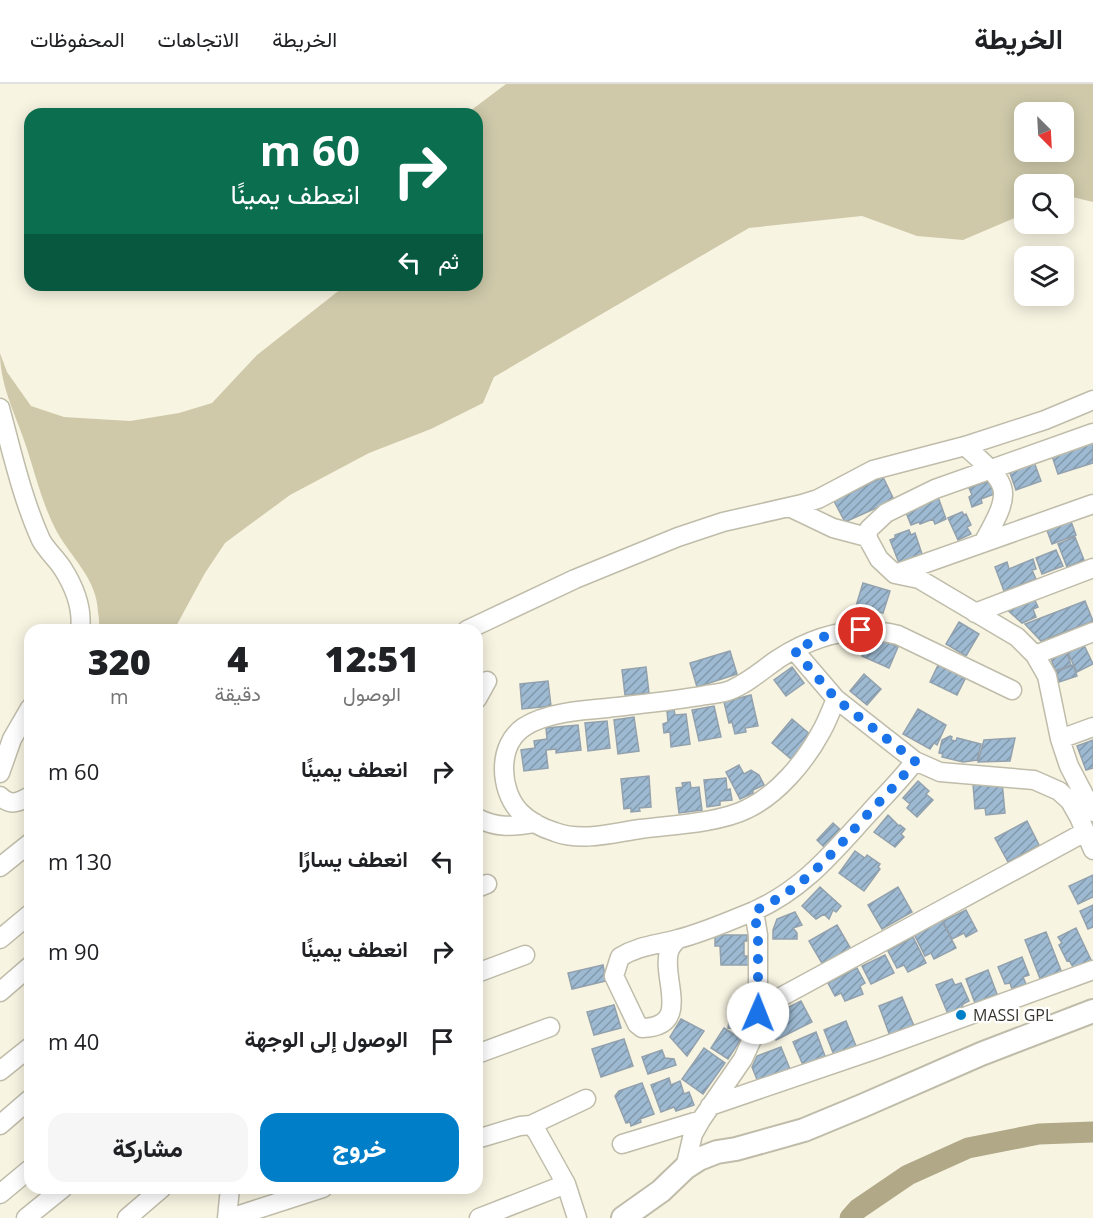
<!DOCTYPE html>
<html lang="ar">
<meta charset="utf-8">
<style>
body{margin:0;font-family:"Open Sans",Vazirmatn,sans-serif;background:#f6f6f6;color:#202124;direction:rtl;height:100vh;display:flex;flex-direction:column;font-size:22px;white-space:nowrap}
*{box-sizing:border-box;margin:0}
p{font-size:20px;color:#757577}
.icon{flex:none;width:33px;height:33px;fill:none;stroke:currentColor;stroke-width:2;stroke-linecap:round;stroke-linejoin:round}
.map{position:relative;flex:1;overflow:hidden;direction:ltr}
.panel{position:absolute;left:24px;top:540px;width:459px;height:570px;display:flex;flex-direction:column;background:#fff;border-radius:18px;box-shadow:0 3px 15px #0003;direction:rtl}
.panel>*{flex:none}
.banner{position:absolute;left:24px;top:24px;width:459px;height:183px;border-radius:18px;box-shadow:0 3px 15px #0003;direction:rtl;background:#0b6e4f;color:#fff;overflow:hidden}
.needle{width:39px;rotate:156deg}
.buttons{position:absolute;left:1014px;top:18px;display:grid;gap:12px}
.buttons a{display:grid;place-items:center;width:60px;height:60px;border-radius:12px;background:#fff;box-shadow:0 3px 15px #0003;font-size:30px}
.pin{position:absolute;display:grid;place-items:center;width:51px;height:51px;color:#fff;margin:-26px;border:3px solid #fff;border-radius:50%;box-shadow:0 2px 6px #0007}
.me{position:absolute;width:66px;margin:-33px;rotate:1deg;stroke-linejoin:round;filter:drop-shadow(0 0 4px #0008)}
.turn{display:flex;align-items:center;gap:21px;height:126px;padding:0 24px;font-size:27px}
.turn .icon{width:78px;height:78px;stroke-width:2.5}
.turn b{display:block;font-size:42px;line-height:51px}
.then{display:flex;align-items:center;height:57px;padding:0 24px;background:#0003;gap:12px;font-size:22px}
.eta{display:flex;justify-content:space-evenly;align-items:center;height:102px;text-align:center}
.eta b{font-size:36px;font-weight:800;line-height:42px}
.cta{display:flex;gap:12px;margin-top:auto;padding:12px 24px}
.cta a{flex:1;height:69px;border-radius:18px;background:#007fc8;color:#fff;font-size:24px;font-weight:800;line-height:69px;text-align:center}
.cta a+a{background:#f6f6f6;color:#202124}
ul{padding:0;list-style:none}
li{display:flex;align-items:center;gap:18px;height:90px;padding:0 24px}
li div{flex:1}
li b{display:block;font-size:22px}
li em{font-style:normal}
header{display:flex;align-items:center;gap:36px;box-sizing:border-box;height:84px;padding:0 30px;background:#fff;border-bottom:2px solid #e0e0e0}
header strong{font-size:28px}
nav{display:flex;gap:33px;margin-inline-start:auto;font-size:21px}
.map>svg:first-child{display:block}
.green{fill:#cfc9aa;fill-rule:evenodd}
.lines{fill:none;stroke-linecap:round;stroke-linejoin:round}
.river{stroke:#b0a887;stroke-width:21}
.building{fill:url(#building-hatch);stroke:#92a1ad;stroke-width:1.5}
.minor-casing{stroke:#bfbcaa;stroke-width:21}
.major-casing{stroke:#bfbcaa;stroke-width:26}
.minor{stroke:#fff;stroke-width:18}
.major{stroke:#fff;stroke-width:22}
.route{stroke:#1a73e8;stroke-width:10;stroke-dasharray:0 18}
.poi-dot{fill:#007fc8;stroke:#fff;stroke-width:2}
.labels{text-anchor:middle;stroke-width:4.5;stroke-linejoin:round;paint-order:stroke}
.poi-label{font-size:16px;fill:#37352e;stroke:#fff;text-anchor:start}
</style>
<header>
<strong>الخريطة</strong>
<nav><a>الخريطة</a><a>الاتجاهات</a><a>المحفوظات</a></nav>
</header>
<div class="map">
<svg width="1093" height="1134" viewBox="0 0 1093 1134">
<defs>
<pattern id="building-hatch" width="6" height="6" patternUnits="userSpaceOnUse" patternTransform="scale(1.5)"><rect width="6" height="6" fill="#9dbad2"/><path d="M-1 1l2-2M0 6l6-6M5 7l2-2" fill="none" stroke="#8198ab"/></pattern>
</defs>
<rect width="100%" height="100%" fill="#f8f4e2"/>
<path class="green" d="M506,0H1093V118L1064,111V100H1024V130L963,156L917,152L862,132L749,144L494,293L483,319L431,345L369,369L290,411L225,459L205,489L174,546H98C100,540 99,534 98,528C97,495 72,475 57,448C43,422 36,393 27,365C17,333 0,303 0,269L7,288L31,322L64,333L130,337L179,329L212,319L257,271L346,201H477V30H466ZM1024,28H1064V68H1024Z"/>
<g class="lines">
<path class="river" d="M850,1134L858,1125L908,1091L968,1064L1039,1050L1093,1048"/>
</g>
<path class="building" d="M1093,355V379L1058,390L1051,369Z
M1034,378L1041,397L1016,406L1009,386Z
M883,393L894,416L845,438L834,417Z
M989,397L994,410L981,415L982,419L972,423L969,413L972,411L969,404Z
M938,413L946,435L935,440L933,435L920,440L919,438L911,441L905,426Z
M962,428L964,431L966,430L971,441L967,443L971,450L958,456L948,434Z
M1069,432L1076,451L1052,460L1045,441Z
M909,446L911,451L915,449L922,470L899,479L890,456L895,454V451Z
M1075,453L1084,476L1067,483L1058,460Z
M1056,466L1063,482L1042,490L1036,474Z
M1033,475L1036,485L1032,486L1036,495L1004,507L995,483L1007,478L1009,485Z
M863,499L890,507L883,529L856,522Z
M1032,510L1038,523L1033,525L1036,533L1022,539L1003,522Z
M1085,517L1093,537L1041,557L1025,540Z
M959,538L979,550L966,572L946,560Z
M871,551L898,563L889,584L862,572Z
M1083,559L1093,580L1077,588L1065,563Z
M1066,566L1071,581L1055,587L1050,571Z
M730,567L737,590L697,603L690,579Z
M940,577L967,591L957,611L930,598Z
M1073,581L1077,592L1059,598L1056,588Z
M646,583L649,609L625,611L622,586Z
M792,583L804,599L786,612L774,596Z
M864,590L881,605L867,621L850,607Z
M548,597L551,622L522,625L520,600Z
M751,611L758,642L745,644L746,648L735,650L732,638L729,639L724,618Z
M714,622L721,653L699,657L692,626Z
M918,625L946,641L937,661L934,659L930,665L903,650Z
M674,626L675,631L686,630L690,660L671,663L670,648L664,649L663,640L668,638L667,627Z
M634,633L639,667L618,670L614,636Z
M792,635L811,651L791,675L772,659Z
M607,637L610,664L588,667L585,639Z
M578,641L581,666L556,669V665L546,666L548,684L524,687L521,666L535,664L534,657L547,655L546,644Z
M950,652L952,653L951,656L956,657L957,654L981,660L977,676L963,678L942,673L943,670L939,669L942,656Z
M1015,654L1010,677L978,678L984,656Z
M1093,656V684L1086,686L1077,662Z
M739,681L744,690L751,686L759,691L764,701L753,706V709L740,715L726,688Z
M649,692L651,723L639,724L640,727L631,728V724L624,725L621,695Z
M726,694L727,706L730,705L732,716L720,717V721L707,723L704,696Z
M918,697L929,707L926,710L933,716L917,733L907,724L910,720L903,714Z
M690,698L691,704L699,703L702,726L679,729L676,704L683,703L682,699Z
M1002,698L1005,729L986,731L985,724L975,725L973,700Z
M888,731L899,742L900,741L905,745L901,750L904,753L895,763L874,748Z
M1027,737L1039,761L1008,778L995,754Z
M833,739L842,747L826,765L817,756Z
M855,767L865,774L867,771L880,780L878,783L880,785L864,807L839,789Z
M1093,791V813L1078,820L1069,802Z
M820,803L841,822L836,828L833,826L829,835L824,830L816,835L802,822Z
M898,803L912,828L882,845L868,821Z
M1093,821V843L1088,845L1080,827Z
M966,826L977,847L966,853L964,849L952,855L943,837Z
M795,828L802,841L793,844L797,849V855H773V846L777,835Z
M941,835L956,864L934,875L931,869L925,872L914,850Z
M837,841L851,865L823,881L809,857Z
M1076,844L1091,876L1074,885L1069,876L1067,877L1059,861L1062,859L1058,853Z
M1046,848L1062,889L1041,897L1025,856Z
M715,851H747V857H744V872H749V881H721L720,862H715Z
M913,853L926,879L908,888L904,881L897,884L888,867Z
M885,871L894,889L871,900L862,882Z
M1022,873L1029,891L1023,893L1026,900L1012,905L1010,899L1005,900L998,883Z
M603,881L606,897L572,905L568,889Z
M857,884L865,899L860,902L863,910L845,917L841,909L835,912L828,899Z
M988,886L997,910L975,919L966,895Z
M952,895L955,901L961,899L969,917L963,920L962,924L948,930L936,901Z
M902,913L914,942L890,952L879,922Z
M801,917L812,938L776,956L771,947L783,929L788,927L787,924Z
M732,920L748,922L744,946L728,944Z
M614,921L621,944L594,951L587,928Z
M681,935L704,947L687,972L670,953Z
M846,937L856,962L834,971L824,946Z
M724,944L741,955L728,975L711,964Z
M816,948L825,972L803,981L793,958Z
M624,955L633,982L601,993L592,965Z
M781,963L790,985L758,998L752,983L757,972Z
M704,964L725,979L703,1010L682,995Z
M662,966L665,974L674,975L676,981L648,990L642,973Z
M669,994L671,1001L680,997L684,1010L689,1008L694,1021L676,1027L674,1023L661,1028L651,1001Z
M642,999L654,1030L640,1035L641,1038L631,1042L630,1038L626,1039L615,1012L619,1007Z"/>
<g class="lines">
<defs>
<path id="minor" d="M0,324C12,368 22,414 41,456C47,467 57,475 63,485C75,504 83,524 80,546
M1093,349L935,405L886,429L869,445L867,453L879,475L895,490L919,495L1017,553L1035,571L1047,592L1060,655L1069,682L1093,728
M965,362C1010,402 1014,404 983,459
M789,423L833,444L867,453
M895,490L1093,420
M975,529L1093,484
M467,546L575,495L678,453L723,438L802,420L818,415L873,386L965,362L1045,336L1093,316
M794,566L836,615L915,677L940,688L1034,696L1059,707L1070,717L1079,733L1093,766
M1035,571L1093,548
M477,615L487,597
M836,615C831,626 827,638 821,648C805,678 777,711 747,725C719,739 671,741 640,745C613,749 581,758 555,748C542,744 529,737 520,728C499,706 497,661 524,643C545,629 582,626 607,624C640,620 673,617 706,611C713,610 722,609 728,607C747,600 762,586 778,575C815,551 855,540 898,551L1012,606
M1060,655L1093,643
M0,689L12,655L30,624
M0,712C10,722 18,719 30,712
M477,734C497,744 513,743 535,739
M0,783L30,759
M477,804L487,800
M0,855L30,830
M677,856C674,859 670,864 669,868C661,894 693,943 642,944L637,940L614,892L620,873C640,861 657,861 678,855C705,848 729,837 754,827
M477,889L525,871
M0,908L30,882
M758,938V851L754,827C804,805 833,768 869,729C885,711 901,696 915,677
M477,970L550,943
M0,987L30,963
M710,1022L874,966L1093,886
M0,1041L30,1015
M531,1041L586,1015
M477,1055L520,1042L531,1041L537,1048L566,1100L577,1134
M622,1060L701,1036
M685,1084L693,1050L701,1036L743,975L764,929L769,922L779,914L1085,748
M0,1110L30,1085
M26,1134L63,1104
M127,1134L162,1104
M227,1134L230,1104
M230,1134L323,1104
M479,1134L566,1100"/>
<path id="major" d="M623,1134L661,1107L685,1084L699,1075L717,1068L736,1065L804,1046L862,1022L981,970L1093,927"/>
</defs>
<use href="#minor" class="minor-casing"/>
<use href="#major" class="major-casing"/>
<use href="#minor" class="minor"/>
<use href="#major" class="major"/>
</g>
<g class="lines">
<path class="route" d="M758,929V851L754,827C803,805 831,771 866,732C883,714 900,697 915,677L836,615L794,566L830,550L861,546"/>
</g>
<circle class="poi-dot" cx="961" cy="931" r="6"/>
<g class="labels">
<g class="poi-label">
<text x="973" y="937">MASSI GPL</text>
</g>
</g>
</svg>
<div class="buttons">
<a><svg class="needle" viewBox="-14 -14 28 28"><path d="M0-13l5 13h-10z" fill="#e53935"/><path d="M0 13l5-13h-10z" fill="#757577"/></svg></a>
<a><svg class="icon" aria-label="search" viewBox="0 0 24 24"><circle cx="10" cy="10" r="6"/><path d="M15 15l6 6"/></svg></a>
<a><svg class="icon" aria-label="layers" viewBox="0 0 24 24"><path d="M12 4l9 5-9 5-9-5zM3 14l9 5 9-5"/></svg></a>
</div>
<div class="pin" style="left:861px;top:546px;background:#d93025"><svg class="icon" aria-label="arrive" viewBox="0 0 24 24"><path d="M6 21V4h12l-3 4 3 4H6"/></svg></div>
<svg class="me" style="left:758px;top:929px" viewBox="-20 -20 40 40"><circle r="19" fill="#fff"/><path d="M0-13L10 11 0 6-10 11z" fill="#1a73e8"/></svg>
<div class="banner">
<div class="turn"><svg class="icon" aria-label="right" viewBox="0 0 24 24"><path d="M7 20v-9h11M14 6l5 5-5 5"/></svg><div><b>60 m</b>انعطف يمينًا</div></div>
<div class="then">ثم<svg class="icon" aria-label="left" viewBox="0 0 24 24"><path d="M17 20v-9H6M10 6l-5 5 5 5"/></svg></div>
</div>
<section class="panel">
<div class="eta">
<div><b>12:51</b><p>الوصول</p></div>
<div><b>4</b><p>دقيقة</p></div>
<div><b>320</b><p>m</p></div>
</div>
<ul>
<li><svg class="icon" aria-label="right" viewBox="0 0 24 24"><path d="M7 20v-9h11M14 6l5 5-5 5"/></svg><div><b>انعطف يمينًا</b></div><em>60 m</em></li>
<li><svg class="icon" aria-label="left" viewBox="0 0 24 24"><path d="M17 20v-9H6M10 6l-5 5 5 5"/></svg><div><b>انعطف يسارًا</b></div><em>130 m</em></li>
<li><svg class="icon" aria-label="right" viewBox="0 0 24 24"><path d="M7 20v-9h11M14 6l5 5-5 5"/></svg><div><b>انعطف يمينًا</b></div><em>90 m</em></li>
<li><svg class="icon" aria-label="arrive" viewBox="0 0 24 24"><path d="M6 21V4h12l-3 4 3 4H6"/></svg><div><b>الوصول إلى الوجهة</b></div><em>40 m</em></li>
</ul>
<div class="cta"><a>خروج</a><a>مشاركة</a></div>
</section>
</div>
